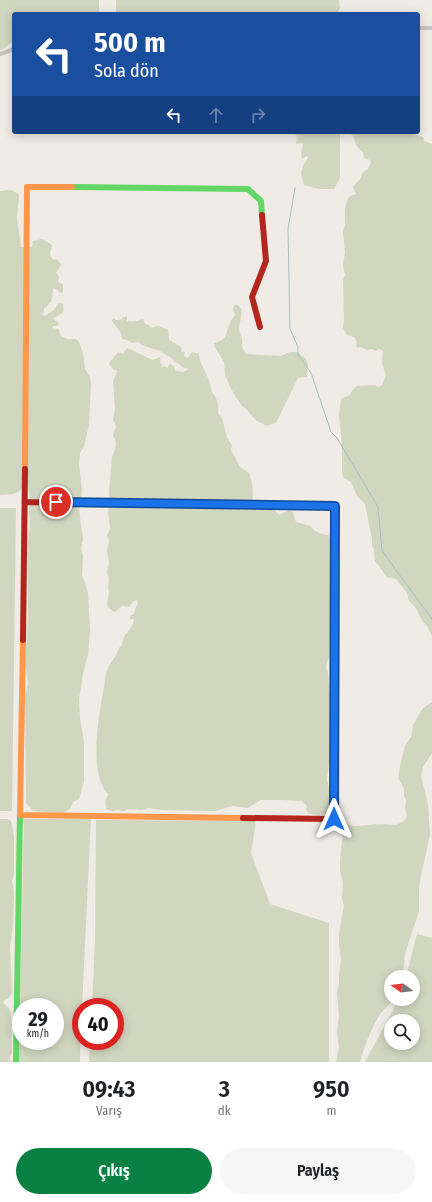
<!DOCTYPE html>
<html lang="tr">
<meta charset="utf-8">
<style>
body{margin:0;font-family:"Fira Sans Condensed",sans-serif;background:#f6f6f6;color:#202124;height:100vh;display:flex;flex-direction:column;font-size:15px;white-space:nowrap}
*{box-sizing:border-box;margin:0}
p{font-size:13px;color:#757577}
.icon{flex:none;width:22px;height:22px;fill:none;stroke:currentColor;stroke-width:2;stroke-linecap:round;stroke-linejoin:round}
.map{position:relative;height:1062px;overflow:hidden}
.drawer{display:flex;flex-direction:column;background:#fff;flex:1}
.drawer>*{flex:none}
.guide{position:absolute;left:12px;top:12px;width:408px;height:122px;border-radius:4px;box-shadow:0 2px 10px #0003;background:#1a4fa0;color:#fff;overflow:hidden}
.needle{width:26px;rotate:285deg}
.fabs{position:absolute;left:384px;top:970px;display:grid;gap:8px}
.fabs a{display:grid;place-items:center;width:36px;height:36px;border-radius:50%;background:#fff;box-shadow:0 2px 10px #0003;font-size:20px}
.speed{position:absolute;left:12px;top:998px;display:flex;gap:8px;font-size:20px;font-weight:700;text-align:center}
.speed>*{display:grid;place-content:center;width:52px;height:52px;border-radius:50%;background:#fff;box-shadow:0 2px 10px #0003;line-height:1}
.speed small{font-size:10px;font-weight:400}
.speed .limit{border:6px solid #d22;background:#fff;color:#111}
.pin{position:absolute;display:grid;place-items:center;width:34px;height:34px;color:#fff;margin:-17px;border:2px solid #fff;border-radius:50%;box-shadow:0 1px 4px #0007}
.me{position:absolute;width:44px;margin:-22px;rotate:0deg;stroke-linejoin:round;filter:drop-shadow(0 0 3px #0008)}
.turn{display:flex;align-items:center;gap:14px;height:84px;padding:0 16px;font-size:18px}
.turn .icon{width:52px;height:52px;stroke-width:2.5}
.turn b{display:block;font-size:28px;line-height:34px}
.lanes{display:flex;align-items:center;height:38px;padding:0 16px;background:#0003;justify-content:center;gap:20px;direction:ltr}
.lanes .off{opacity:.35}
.eta{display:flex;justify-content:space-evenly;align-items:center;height:68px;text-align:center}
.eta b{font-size:24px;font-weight:600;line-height:28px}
.button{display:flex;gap:8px;margin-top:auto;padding:8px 16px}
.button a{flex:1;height:46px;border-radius:24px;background:#0b8043;color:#fff;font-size:16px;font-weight:600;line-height:46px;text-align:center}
.button a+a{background:#f6f6f6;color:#202124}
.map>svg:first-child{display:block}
.green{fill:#d1d6bf;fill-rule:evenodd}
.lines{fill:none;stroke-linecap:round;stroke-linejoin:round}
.stream{stroke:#a1c2c1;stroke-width:1}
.street{stroke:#c9c3be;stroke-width:4}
.fast{stroke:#63d668;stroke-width:6}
.slow{stroke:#ff974d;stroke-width:6}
.jam{stroke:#b3261e;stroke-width:6}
.route-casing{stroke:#114b97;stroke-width:10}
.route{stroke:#1a73e8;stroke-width:7}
</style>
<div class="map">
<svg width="432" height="1062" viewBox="0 0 432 1062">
<rect width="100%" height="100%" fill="#f0ebe5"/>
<path class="green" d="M0,0H99V14H14V42C8,43 6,49 0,50Z
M116,0H339L340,8L338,11L339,14H116Z
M293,132H340V178L334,189H319L304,185L301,173L303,166L308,158L307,156L302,159L301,154L303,144L301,143L297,144L296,143L298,137Z
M349,132H414L416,135L423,137L424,141L432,144V636L427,626L423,622L415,607L409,601L407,593L396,579L387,577L375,561L374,549L372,546V539L365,504L357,496L351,482L344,478L342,474V447L339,415L341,399L350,395L353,389L357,386L375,385L378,387L382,385L386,375L382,364L383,351L379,349L376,351L371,349L367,350L361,347L358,348L356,347L357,342L354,337L347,335L343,328L344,320L343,280L345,275L343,266L345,252L343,233L345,223V208L348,198L350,196L356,194L353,187L360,179L363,172L368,169L371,162L370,160L364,158L363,152C358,149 354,143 354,137Z
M10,190L17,193L19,195L17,218L21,247H32L33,241L42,239L52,245L50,254L53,260L57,259L61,265L56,273L59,276L58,282L63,284V292L60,293L58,290L53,288C52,300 53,301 44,309V312L41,314L45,316L54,310L59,303L63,304L64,310L62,313L53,319L59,323L58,326H53L52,328L59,329L60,335L67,339H76L79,342L83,353L85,369L90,377L91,383L89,425L84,446L80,453L79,463L82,491L79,510L83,539L81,549L83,555L82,576L85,582L88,593L90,631L88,655L83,674L79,699L80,718L84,741V781L79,799L73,802L70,809L63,813L33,811L26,803L25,698L28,683L25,665L28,618V542L30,524L29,512L30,497L28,488H22C16,496 9,494 0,495V191Z
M235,304L239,306L242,310L239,330L242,339V347L246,354L281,356L290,352H297L305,358L308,364L307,377L298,378L276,423L267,426L257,421L251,415L247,410L242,406L231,389L225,375L224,362L214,346V343C228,340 225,334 230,323C231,320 233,317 235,315L233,308Z
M123,317H127V321C133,322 137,321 143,319L145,324L149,325L150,328L158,326L168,330L169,340L175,343L182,348L181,352H185L184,356L188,358L192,352L199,354C199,366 212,378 211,391C217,397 219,404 218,413L222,418L227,437L232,446L231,450L240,467L249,473L252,482L253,498L250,510L259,509L264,506L272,507L279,515L289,510L293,512L295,520L297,522L310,526L314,530L321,534L328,535L331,538H333V551L331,558L332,599L330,620V640L329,657L326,666L328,673L330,695L329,746L330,756L327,780L330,790V801L329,809L325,814L318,816L308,813L306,809L307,806L302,801L283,800H261L248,808L232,806L215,811L161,810L149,808L142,810L129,809L124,811L117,810L112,811L106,809L105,802L108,794C88,774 99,713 104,687C105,682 105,677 106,672C110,663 116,657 119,648L121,646C122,644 123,639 124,637C128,631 133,627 134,619H130V616L134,614L138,601L137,600L134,601L129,607L122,606L115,612L112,611L111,609L108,608L107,604L109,592L108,588L109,579L107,572L109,563L107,551L109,542L107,535L110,529L108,510L110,503L109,492L112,457L115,450L116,442L113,436L116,426L113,420L115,409L113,383L114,378L118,371L114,370L109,364C110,362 116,354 118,352L123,354L127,348L153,360L160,357L162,368L164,366L168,368L169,364L174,366L175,371L183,372L189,369L182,367L178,363L174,362L173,359L160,351L142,345L138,342L131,343L130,341L122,339L121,333L112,321L113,318L116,320H121Z
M0,508H16L12,811H0Z
M432,702V753L423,767L421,776L428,804L430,835L420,880L419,890V911L405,954L403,977H391V999H393C389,1006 383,1010 379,1016C371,1030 364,1046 360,1062H336L339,1047L337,1033L339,1016L337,994L339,982V974L341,958L339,944V933L344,906L342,898L343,883L340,870V861L343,831L348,825L357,826L381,824L396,825L404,821L407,816L405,808L406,800L404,796V789L398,778L400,766L405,746L411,737L413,725L423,708Z
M0,819H7L11,821L14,836V874L12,881L14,892L13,927L10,947L12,993L9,998L5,1000L3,1003L9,1008L11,1015L12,1053L9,1059L12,1062H0Z
M24,819H91L82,1007H81L80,1062H19ZM21,1007H55V1041H21Z
M96,820L256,821L251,853L270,904L329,923V1062H89L90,1041H115V1007H92L95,940Z
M417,934L432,938V1062H365L399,999H413V977H406ZM391,1021H413V1043H391Z"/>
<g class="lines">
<path class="stream" d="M295,188L288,229L290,329L298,347V354L311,373L331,432L337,438L378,507L382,551L432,619"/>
<path class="street" d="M418,28H432
M0,54L14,49"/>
<path class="fast" d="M72,187L248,189L261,201L262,215
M270,505L335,506V611
M16,1062L20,814"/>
<path class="slow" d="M25,469L27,187H72
M20,814L23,640
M20,815L243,818"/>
<path class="jam" d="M260,327L252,297L266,261L262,215
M25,502L270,505
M23,640L25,469
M243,818L334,819L335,611"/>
</g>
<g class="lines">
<defs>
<path id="route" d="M56,502L335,506L334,819"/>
</defs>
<use href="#route" class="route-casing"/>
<use href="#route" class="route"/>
</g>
</svg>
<div class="fabs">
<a><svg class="needle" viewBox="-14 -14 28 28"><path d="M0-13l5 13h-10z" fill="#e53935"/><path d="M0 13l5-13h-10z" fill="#757577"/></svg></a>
<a><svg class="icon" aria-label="search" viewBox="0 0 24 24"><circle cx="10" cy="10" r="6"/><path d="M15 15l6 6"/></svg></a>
</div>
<div class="speed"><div>29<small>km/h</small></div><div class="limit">40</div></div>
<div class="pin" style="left:56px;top:502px;background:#d93025"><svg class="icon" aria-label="arrive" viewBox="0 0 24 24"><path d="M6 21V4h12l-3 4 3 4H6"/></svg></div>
<svg class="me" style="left:334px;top:819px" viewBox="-20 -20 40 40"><path d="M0-17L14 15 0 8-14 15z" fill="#1a73e8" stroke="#fff" stroke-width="4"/></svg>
<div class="guide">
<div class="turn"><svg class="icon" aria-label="left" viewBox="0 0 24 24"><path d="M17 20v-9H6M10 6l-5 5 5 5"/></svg><div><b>500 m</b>Sola dön</div></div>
<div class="lanes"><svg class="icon" aria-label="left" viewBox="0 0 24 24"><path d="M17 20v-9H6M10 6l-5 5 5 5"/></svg><svg class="icon off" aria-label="ahead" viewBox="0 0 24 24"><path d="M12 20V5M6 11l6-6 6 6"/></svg><svg class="icon off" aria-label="right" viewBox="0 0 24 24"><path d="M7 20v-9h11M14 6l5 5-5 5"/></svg></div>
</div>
</div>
<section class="drawer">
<div class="eta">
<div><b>09:43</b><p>Varış</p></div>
<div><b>3</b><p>dk</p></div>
<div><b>950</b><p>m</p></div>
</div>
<div class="button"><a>Çıkış</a><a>Paylaş</a></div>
</section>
